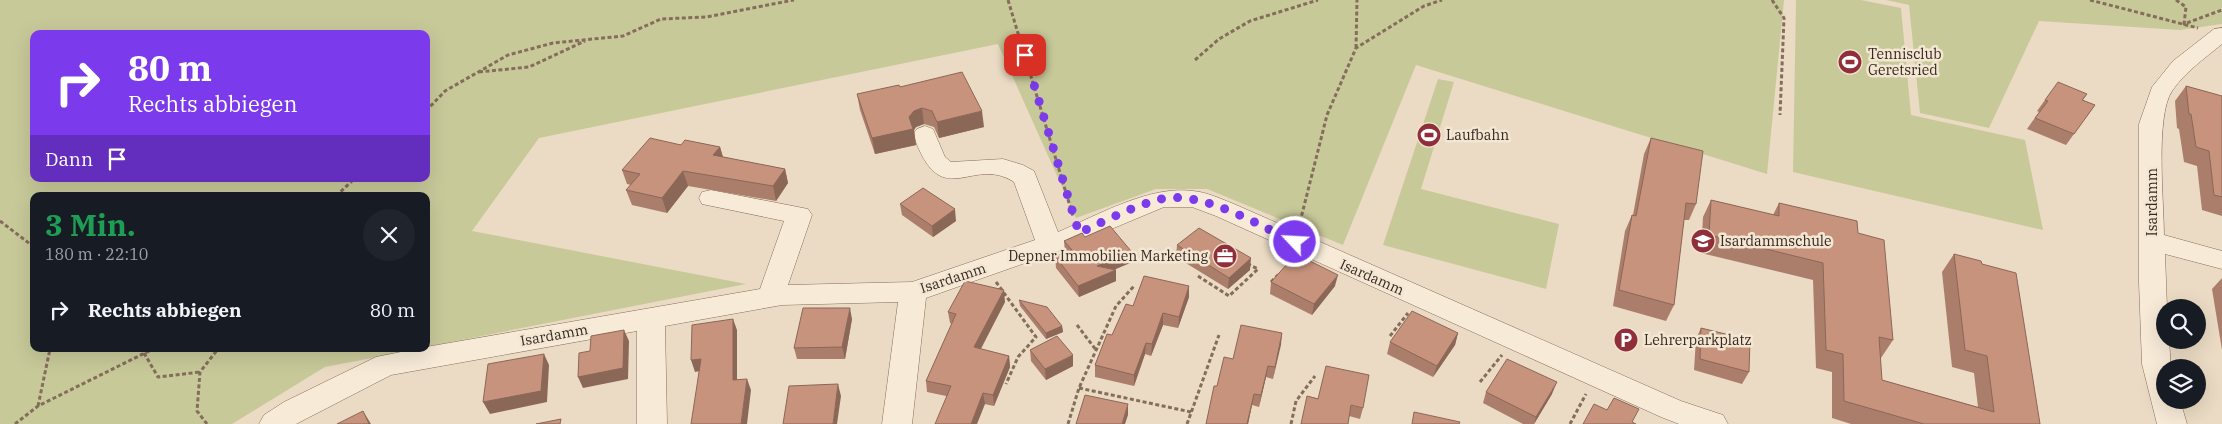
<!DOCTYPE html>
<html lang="de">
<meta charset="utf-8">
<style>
body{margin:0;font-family:"IBM Plex Serif",serif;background:#20242c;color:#f1f3f6;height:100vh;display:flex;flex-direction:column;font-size:19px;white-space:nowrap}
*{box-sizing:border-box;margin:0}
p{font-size:16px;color:#9ea1a6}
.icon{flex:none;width:28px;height:28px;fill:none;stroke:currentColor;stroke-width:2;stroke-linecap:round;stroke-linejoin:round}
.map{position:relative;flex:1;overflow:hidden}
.side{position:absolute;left:30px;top:192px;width:400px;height:160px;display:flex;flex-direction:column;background:#171b24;border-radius:10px;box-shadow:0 5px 20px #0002}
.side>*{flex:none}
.top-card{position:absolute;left:30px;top:30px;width:400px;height:152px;border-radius:10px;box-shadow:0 5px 20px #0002;background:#7c3aed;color:#fff;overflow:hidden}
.buttons{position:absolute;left:2156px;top:299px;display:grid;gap:10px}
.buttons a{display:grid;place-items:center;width:50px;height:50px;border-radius:50%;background:#171b24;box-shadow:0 5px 20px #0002;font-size:25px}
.pin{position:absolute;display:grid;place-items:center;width:42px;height:42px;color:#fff;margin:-21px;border-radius:10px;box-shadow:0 2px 8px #0006}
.me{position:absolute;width:55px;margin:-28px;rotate:295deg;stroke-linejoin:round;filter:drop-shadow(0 0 4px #0008)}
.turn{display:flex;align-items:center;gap:18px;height:105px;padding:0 15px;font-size:22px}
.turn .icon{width:65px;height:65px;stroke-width:2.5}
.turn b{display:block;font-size:35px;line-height:42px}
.then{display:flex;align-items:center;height:48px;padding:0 15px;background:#0003;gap:10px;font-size:19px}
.round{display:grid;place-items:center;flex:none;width:52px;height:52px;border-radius:26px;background:#20242c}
.summary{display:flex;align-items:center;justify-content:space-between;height:85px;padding:0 15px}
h1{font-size:30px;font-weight:700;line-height:38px;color:#1e9e55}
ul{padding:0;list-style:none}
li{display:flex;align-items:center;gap:15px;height:65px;padding:0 15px}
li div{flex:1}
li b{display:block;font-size:19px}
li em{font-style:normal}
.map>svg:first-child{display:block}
.green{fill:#c8c999;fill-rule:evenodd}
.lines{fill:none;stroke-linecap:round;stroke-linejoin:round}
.minor-casing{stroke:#856d5b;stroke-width:1}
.path{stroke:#856d5b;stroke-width:3;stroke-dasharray:4 2.5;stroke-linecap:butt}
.minor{fill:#f7ead7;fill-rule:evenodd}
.wall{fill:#ab7e6b}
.shaded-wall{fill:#8b6757}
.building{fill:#c7937c;stroke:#8b6757}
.route{stroke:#7c3aed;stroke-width:9;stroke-dasharray:0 16.2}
.labels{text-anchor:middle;stroke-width:5;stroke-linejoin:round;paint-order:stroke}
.poi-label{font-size:14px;fill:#36271f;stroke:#f3e7d3;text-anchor:start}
.street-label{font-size:14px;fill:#36271f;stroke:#f3e7d3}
</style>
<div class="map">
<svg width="2222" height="424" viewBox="0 0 2222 424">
<rect width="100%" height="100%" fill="#ebdbc4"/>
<path class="green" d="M0,0H1784L1767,174L1416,65L1343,245L1207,189H1156L1076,218L998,44L539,138L472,231L746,284L426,347V196H34V349H419L325,367L232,424H0ZM34,34H426V179H34Z
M1796,0H1861L1901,8L1911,115L2025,140L2043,230L1793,172Z
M1886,0H2222V24L2180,30L2039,21L1989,128L1920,113L1909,5Z
M1438,79L1454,82L1421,189L1559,224L1546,289L1383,245Z"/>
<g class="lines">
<defs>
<path id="minor" d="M2222,28V44C2204,59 2185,72 2172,91C2155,117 2164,202 2164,235L2222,251V269L2165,254L2167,308H2165V340H2169L2171,368H2165V400H2180L2187,424H2157L2142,364L2139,282V124L2152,87L2173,61L2214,29Z
M925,126L933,129L945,157L951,162L1003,159L1023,165L1034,171L1058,232C1098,215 1150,185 1193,191C1207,192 1221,199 1234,204L1681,401L1723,415L1728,424H1679L1661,417L1216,216L1192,207H1164L1059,251L926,298L912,424H882L898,302L782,305L665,326L667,424H637V331L391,375L296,424H259L264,415L284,402L376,357L416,349H426V347L760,289L784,221L702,204L699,198L702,192L711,190L808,209L812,215L788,285L912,282L1035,240L1014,182C971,154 941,216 913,134L917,129Z"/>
</defs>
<use href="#minor" class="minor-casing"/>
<path class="path" d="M1008,0L1073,216
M1772,0L1784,18L1780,115
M2090,0L2198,28
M2176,0L2186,7L2184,24L2222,10
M1356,48L1357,0
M1195,60L1219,39L1250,21L1318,0
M479,72L529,67L585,41
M426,111L445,91L508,55L553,43L623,36L661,19L706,17L794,0
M336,196L354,179
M0,221L34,247
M1300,222L1327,115L1356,48L1424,6L1442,0
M1198,276L1229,296L1258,269L1248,264
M996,282L1036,337L1018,357L1006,384
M1271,282L1279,274
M1077,325L1096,350
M1390,336L1408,313
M144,353L158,377L200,372
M1480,382L1502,355
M1079,388L1191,412
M38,406L50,349
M15,424L38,406L153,349
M207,424L197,411L200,372L218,349
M1068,424L1079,388L1116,306L1135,285
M1187,424L1219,335
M1291,424L1296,401L1315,376
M1570,424L1586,394"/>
<use href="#minor" class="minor"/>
</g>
<path class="wall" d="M2186,86L2222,96V216L2202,210L2197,166L2184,162L2179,129L2177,128L2175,101Z
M900,87L984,127L939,138L934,127L924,124L916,127L914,130L916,145L875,154L860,110L857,94Z
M2087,94L2083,100L2095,105L2066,145L2027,129L2039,112L2037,111L2045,100Z
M1651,138L1696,204L1689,220H1684L1674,305L1666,321L1613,306L1625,231L1632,215H1633L1644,154Z
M681,145L720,147L723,157L785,169L788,183L776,201L688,186L667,213L632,205L626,190L631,185L627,184L622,170Z
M1711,200L1773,215L1779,203L1858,233L1893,340L1881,358H1880L1882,380L1978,407L1974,373L1952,367L1942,272L1954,254L1982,264L2040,424H1851L1832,418V372L1816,368L1813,280L1701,253L1703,217Z
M900,204L956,221L933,237L902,215Z
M1085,237L1130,263L1115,269L1116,281L1079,297L1056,268L1055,256L1065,253L1064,241Z
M1177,245L1250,270L1228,289L1176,257Z
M2222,278V350L2212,289Z
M1271,282L1335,286L1312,315L1270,294Z
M1189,297L1178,328L1163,325L1151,356L1145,354L1134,386L1095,377V365L1112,335L1133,306Z
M1019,300L1062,326L1063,332L1046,339L1020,306Z
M1005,302L981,349L1009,356L1010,367L994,406L927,392L926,381L952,324L950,323L948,312Z
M852,319L845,359H797L794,348Z
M1701,328L1749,372L1742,384L1694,370L1696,339Z
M1282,333L1273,379L1266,377L1259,407L1252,405L1248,424H1206L1217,386Z
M1458,333L1455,345L1433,377L1387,354L1390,342Z
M1030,350L1073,366L1046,380L1031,361Z
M1486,392L1552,394L1534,424H1523L1483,403Z
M1307,396L1363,408L1360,419L1349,416Z"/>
<path class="shaded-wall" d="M922,108L924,124L916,127L914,130L916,145L875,154L872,138L914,111Z
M982,111L984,127L939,138L937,122Z
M720,147L724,161L713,155Z
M785,169L788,183L776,201L773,186Z
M683,171L688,186L667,213L662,198Z
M955,209L956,221L933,237L932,226Z
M1131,251L1130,263L1097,277V266Z
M1251,258L1250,270L1228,289L1229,278Z
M1116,270V281L1079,297L1078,286Z
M1338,275L1335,286L1312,315L1314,304Z
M1189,286V297L1178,328L1179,317Z
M1004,290L1005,302L975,359L974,347Z
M850,308L852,319L845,359L842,347Z
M1163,313V325L1151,356L1152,344Z
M733,319L737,330V392L733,380Z
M1062,326L1063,332L1046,339V333Z
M624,330L629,341L628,379L583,388L578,377Z
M1282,333L1281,345L1273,379L1275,367Z
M1458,333L1455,345L1433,377L1437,366Z
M1146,343L1145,354L1134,386V375Z
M544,354L549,365L547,402L490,414L483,402Z
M1073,355V366L1046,380L1045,369Z
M1009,356L1010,367L994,406L993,395Z
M701,359L705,370L695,372L691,360Z
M1268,366L1266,377L1259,407L1261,395Z
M747,379L751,390L747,424H741Z
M1557,382L1552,394L1534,424L1536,417Z
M838,384L841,396L837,424H833Z
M983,393L985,404L977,424H971Z
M1254,394L1252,405L1248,424H1247Z
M1128,404V415L1125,424H1122Z
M363,411L371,424H369Z"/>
<path class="building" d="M962,72L982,111L937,122L932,111L922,108L914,111L909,117L913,129L872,138L857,94L899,85L900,87Z
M2058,82L2087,94L2082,100L2095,105L2074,134L2035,118L2048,101L2045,100Z
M2186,86L2222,96V197L2214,195L2209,151L2196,147L2191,114H2189Z
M650,138L681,145L685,140L720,147L713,155L785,169L773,186L683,171L662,198L626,190L640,174L622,170Z
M1651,138L1703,151L1696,204L1686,203L1674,305L1619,290L1632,215L1636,216Z
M923,188L955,209L932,226L900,204Z
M1711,200L1779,216V203L1857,221L1858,233L1884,240L1893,340L1879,337L1882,380L1994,412L1987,356L1965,350L1954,254L1981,261L1982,264L2016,273L2040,424H1924L1844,401L1843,354L1826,350L1823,263L1709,235Z
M1110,226L1131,251L1097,266L1116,270L1078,286L1055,256L1072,250L1064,241L1082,233L1085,237Z
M1199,228L1251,258L1229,278L1177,245Z
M1296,254L1338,275L1314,304L1271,282Z
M1144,276L1189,286L1179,317L1163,313L1152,344L1146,343L1134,375L1095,365L1107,334L1112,335L1126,304L1133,306Z
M965,281L1004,290L974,347L1009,356L993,395L983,393L971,424H935L951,386L926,381L956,314L948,312Z
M1019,300L1047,307L1062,326L1046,333Z
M803,308H850L842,347L794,348Z
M1412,311L1458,333L1437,366L1390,342Z
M733,319V380L747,379L741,424H691L701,359L691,360L692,325Z
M1241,325L1282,333L1275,367L1268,366L1261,395L1254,394L1247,424H1206L1214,386H1217L1224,357L1233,359Z
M1701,328L1750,340L1749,372L1700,359Z
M624,330L623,368L578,377L579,353L590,351L591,336Z
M1057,336L1073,355L1045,369L1030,350Z
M544,354L541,391L483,402L488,364Z
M1507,359L1557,382L1536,417L1486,392Z
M1326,366L1369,375L1363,408L1351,405L1348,424H1301L1307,396L1318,399Z
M838,384L833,424H783L789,386Z
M1085,395L1128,404L1122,424H1076Z
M1614,398L1639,409L1632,422L1636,424H1583L1594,404L1607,410Z
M363,411L369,424H337Z
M1414,412L1460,422L1459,424H1412Z
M561,419L560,424H536Z"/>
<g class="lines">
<path class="route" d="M1025,55L1079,233C1105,221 1133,206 1161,199C1202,190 1258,225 1295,242"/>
</g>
<defs>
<symbol id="stadium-disc" viewBox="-11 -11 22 22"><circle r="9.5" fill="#902f3a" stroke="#f3e7d3"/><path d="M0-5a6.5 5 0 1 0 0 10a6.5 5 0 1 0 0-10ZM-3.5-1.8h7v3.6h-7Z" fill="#fff"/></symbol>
<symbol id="school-disc" viewBox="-11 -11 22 22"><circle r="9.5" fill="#902f3a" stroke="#f3e7d3"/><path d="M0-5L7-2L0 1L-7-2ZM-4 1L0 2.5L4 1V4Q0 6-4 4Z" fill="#fff"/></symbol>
<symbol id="office-disc" viewBox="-11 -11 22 22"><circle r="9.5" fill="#902f3a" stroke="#f3e7d3"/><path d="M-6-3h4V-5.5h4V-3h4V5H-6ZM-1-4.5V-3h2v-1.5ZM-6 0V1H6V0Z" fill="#fff"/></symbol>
<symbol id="parking-disc" viewBox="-11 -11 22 22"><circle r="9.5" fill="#902f3a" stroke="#f3e7d3"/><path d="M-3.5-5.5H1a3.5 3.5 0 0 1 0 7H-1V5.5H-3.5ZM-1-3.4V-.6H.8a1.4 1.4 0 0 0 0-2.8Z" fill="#fff"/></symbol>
</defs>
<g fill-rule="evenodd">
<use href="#stadium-disc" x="1836" y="48" width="28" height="28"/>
<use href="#stadium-disc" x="1415" y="121" width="28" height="28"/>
<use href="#school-disc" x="1689" y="227" width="28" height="28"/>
<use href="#office-disc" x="1211" y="242" width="28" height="28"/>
<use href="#parking-disc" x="1612" y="326" width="28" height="28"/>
</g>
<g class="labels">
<g class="poi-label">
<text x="1868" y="59">Tennisclub<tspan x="1868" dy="16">Geretsried</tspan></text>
<text x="1446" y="140">Laufbahn</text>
<text x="1720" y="246">Isardammschule</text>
<text x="1208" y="261" text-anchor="end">Depner Immobilien Marketing</text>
<text x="1644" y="345">Lehrerparkplatz</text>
</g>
<g class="street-label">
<text transform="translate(2152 202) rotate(-90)" y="5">Isardamm</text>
<text transform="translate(1372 277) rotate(24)" y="5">Isardamm</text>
<text transform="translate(953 278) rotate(-18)" y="5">Isardamm</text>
<text transform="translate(554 335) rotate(-10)" y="5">Isardamm</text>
</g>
</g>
</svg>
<div class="buttons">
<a><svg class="icon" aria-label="search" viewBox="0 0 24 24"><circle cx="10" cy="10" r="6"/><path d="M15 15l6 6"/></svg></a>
<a><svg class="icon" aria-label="layers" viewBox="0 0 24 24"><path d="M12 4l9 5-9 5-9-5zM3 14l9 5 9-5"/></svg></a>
</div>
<div class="pin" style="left:1025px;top:55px;background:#d93025"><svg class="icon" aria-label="arrive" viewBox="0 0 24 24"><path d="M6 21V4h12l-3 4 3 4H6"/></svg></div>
<svg class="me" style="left:1295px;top:242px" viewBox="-20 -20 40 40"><circle r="17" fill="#7c3aed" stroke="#fff" stroke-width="3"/><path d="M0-11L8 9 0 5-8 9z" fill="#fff"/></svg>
<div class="top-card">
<div class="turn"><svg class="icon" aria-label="right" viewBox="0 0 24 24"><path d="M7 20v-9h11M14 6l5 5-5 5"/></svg><div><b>80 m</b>Rechts abbiegen</div></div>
<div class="then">Dann<svg class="icon" aria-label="arrive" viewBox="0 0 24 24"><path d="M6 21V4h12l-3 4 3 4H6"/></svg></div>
</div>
<section class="side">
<div class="summary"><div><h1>3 Min.</h1><p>180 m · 22:10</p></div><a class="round"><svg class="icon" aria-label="close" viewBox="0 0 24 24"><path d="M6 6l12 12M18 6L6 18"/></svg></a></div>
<ul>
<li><svg class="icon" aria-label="right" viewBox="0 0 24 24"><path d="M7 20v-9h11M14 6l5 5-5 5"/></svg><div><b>Rechts abbiegen</b></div><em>80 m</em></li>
</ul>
</section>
</div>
